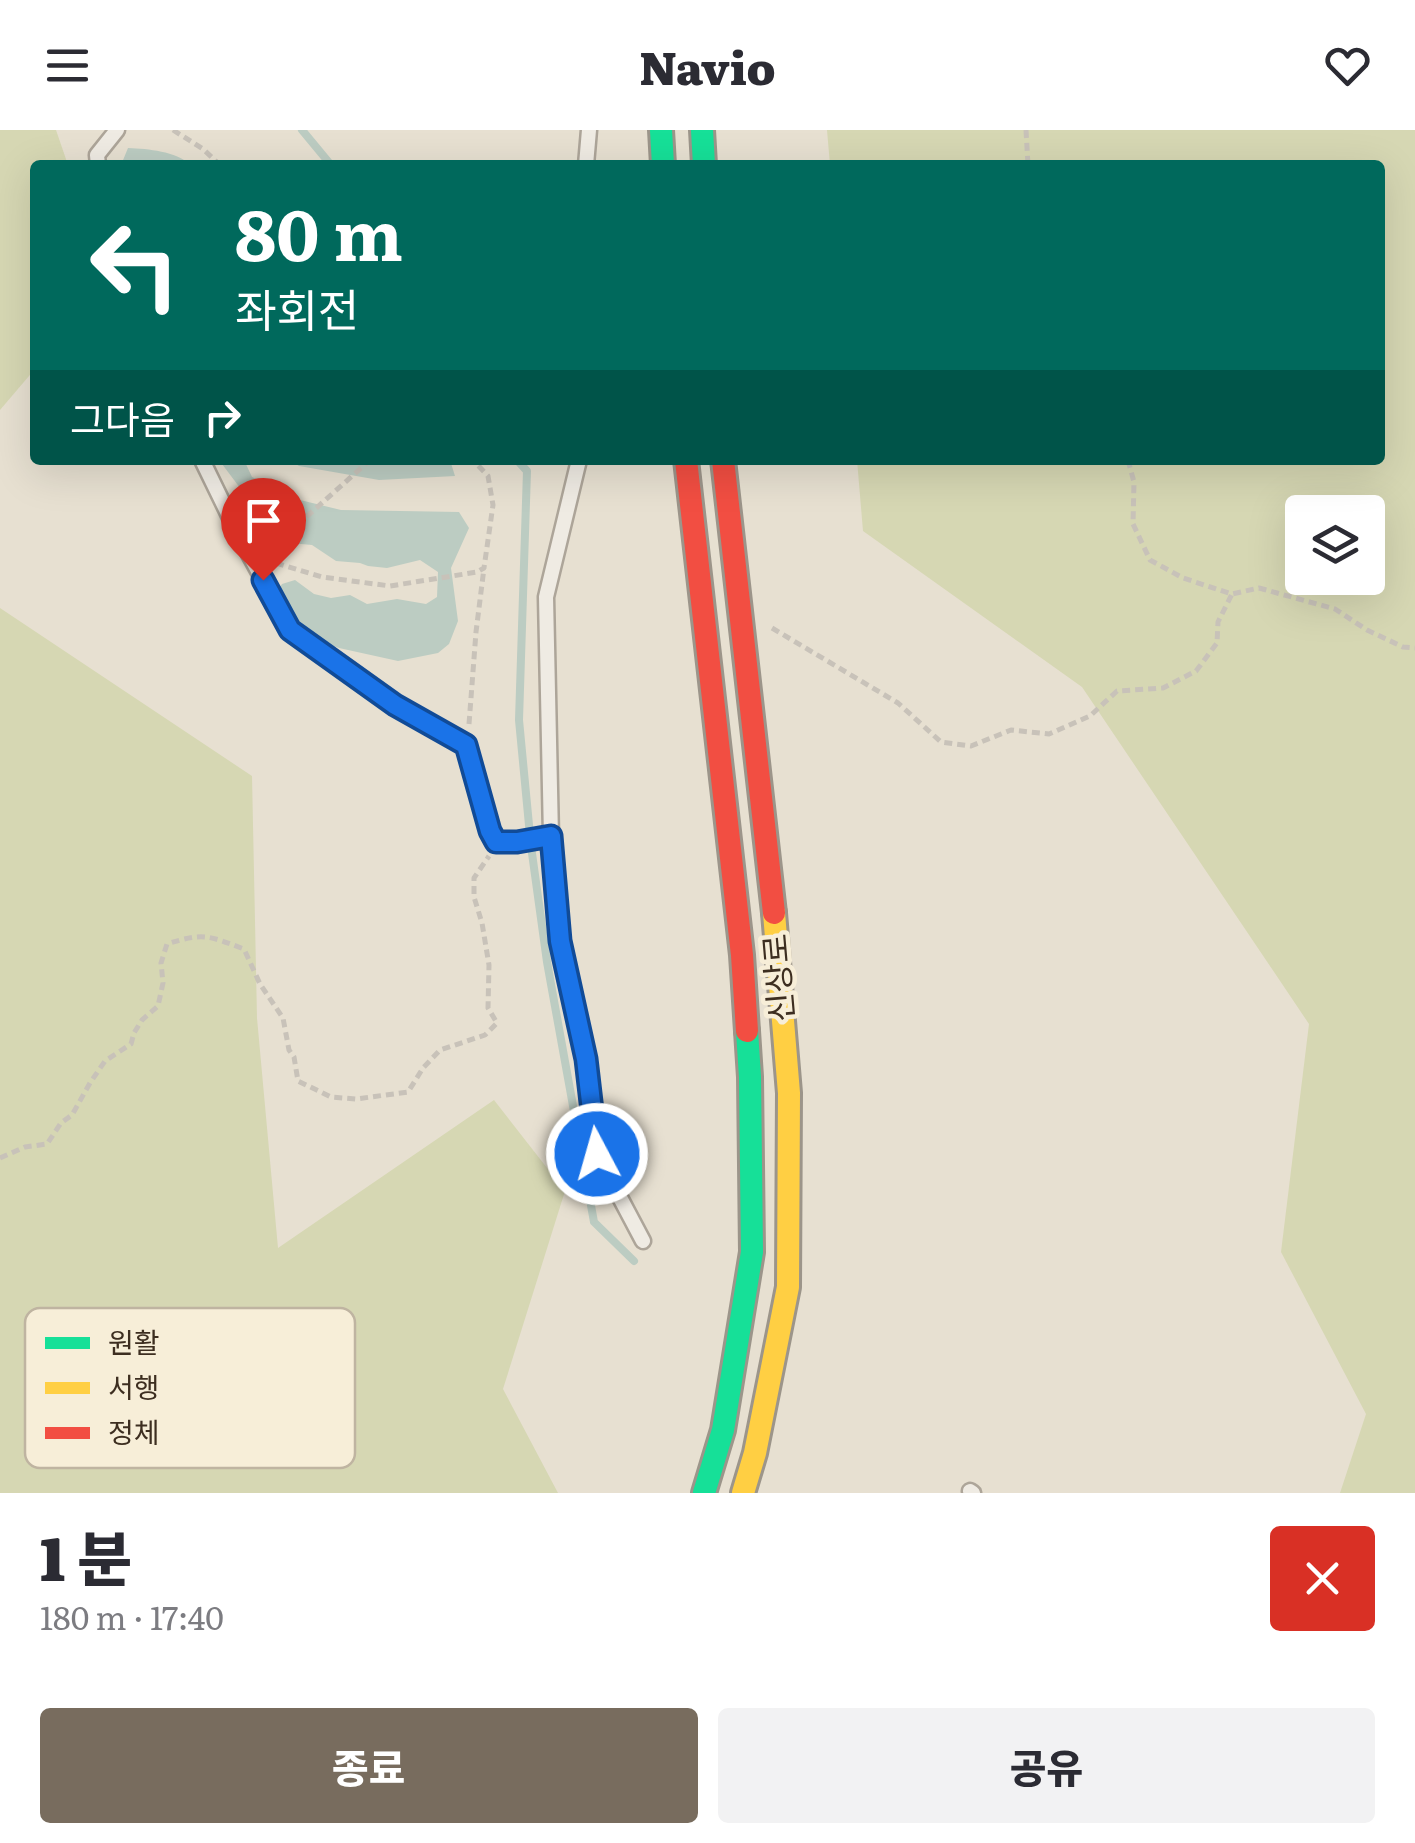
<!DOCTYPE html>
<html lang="ko">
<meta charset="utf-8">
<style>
body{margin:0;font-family:Literata,"Noto Sans KR",serif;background:#f2f2f3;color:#2b2b33;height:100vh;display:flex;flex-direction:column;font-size:38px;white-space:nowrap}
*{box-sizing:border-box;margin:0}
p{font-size:32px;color:#7c7c81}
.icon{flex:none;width:55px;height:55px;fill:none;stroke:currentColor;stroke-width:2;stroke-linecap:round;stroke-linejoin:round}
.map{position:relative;height:1363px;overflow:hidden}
.sheet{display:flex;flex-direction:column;background:#fff;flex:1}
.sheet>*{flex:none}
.top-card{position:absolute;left:30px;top:30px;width:1355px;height:305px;border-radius:10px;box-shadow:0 10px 40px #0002;background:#00695c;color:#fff;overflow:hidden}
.controls{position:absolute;left:1285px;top:365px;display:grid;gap:20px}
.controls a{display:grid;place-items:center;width:100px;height:100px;border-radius:10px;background:#fff;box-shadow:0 10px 40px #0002;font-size:50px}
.pin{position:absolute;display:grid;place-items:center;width:85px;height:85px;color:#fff;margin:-102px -42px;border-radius:50% 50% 50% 0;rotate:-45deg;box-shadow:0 0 10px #0007}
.pin .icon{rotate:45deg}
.me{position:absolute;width:110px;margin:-55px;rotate:354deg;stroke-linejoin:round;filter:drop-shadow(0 0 8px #0008)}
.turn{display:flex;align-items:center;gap:35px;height:210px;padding:0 40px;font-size:45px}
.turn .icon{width:130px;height:130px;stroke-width:2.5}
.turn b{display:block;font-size:70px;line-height:85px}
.then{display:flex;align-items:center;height:95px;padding:0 40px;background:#0003;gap:20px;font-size:38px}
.round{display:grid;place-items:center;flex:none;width:105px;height:105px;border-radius:10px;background:#f2f2f3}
.summary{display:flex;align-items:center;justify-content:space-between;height:170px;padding:0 40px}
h1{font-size:60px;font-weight:800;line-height:75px}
.primary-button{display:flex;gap:20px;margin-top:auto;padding:20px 40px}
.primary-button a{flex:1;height:115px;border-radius:10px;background:#786c5e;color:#fff;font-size:40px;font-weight:800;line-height:115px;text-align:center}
.primary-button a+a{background:#f2f2f3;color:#2b2b33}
header{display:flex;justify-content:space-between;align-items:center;height:130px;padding:0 40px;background:#fff;font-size:45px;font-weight:800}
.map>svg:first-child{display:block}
.green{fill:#d6d7b3;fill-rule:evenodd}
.water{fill:#bcccc2}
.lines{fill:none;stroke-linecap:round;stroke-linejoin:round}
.stream{stroke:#bcccc2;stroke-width:8}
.lane-casing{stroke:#ada599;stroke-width:19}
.fast-casing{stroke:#9c958a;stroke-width:28}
.slow-casing{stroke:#9c958a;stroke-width:28}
.jam-casing{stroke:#9c958a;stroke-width:28}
.path{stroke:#c8c2b9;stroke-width:5;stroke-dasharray:8 5;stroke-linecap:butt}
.lane{stroke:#efebe3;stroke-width:14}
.fast{stroke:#16e098;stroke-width:22}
.slow{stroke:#ffcf43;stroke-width:22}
.jam{stroke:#f24e42;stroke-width:22}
.route-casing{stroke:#114b97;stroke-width:25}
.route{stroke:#1a73e8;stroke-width:18}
.labels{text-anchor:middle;stroke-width:9;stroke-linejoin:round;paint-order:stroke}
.street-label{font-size:32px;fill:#3d2e20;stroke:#f7eed8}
.key{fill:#f7eed8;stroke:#bfb4a1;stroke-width:2.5}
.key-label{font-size:28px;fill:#3d2e20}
</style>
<header><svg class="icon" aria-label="menu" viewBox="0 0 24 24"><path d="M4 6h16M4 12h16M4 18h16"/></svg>Navio<svg class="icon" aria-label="heart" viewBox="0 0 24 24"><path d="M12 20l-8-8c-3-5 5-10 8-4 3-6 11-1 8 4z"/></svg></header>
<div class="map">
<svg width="1415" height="1363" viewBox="0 0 1415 1363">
<rect width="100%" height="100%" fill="#e7e0d1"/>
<path class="green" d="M0,0H56L68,35H35V239L0,280Z
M827,0H1415V1363H1340L1366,1284L1281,1122L1309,894L1082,557L863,401L857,330H1380V35H830ZM1368,382V448H1302V382Z
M0,478L252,646L257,888L278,1118L494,970L565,1061L503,1259L558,1363H0Z"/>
<path class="water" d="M128,18C149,19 175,21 191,35H121Z
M219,330H244L252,347L296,369L341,380L459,382L469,398L451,438L458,491L449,514L438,523L398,531L339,518L305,505L291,488L276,463L282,454L295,450L314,464L331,468L350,465L367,474L397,469L426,474L437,467L438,442L420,430L387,438L368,436L360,433L336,431L312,415L290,413L261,386Z
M289,330H450L455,346L379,350L299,336Z"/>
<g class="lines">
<path class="stream" d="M302,0L331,35
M517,330L527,341L519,590L531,716L547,832L594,1092L634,1131"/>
<defs>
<path id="lane" d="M98,35L97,25L117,0
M586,35L589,0
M202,330L237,402L290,500L395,575L467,615L490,701L496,712L517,711L551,707
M579,330L546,467L551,707L559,811L587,929L597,1024L643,1111
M970,1361L973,1363"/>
<path id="fast" d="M661,0L663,35
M702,0L704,35
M704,1363L723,1300L752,1122L750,947L747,901"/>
<path id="slow" d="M743,1363L755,1323L788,1157L789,963L774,783"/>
<path id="jam" d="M686,330L742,825L747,901
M723,330L774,783"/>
</defs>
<use href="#lane" class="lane-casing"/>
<use href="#fast" class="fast-casing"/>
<use href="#slow" class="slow-casing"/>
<use href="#jam" class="jam-casing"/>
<path class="path" d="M173,0L203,19L220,35
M1026,0L1028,35
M1128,330L1134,352L1133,394L1150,430L1183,448L1232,464L1259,458L1335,479L1367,500L1403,517L1415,518
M261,408L268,403L294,398L370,330
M276,433L322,447L390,456L477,442L484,438L493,375L488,346L473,330
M772,498L898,573L941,612L971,616L1011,600L1049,604L1090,586L1117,561L1163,558L1196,541L1217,513L1218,492L1232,464
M469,594L476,502L484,438
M0,1028L25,1017L47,1014L61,993L72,985L90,953L105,931L131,914L134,903L142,890L158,876L163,853L161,833L167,814C204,802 209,806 244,819L260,854L283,888L289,920L294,927L298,951L331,967L356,969L408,962L423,938L440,920L485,905L497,893L488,878L489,835L482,793L474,767V748L489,726"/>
<use href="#lane" class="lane"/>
<use href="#fast" class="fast"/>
<use href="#slow" class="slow"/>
<use href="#jam" class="jam"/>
</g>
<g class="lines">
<defs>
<path id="route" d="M263,450L290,500L395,575L466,615L490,701L496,712H517L551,706L560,811L586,929L597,1024"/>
</defs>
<use href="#route" class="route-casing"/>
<use href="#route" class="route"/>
</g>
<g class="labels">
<g class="street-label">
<text transform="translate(779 848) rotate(-95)" y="11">신상로</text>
</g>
</g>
<rect x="25" y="1178" width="330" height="160" rx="15" class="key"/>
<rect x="45" y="1207" width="45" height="12" fill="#16e098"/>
<rect x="45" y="1252" width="45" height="12" fill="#ffcf43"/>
<rect x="45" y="1297" width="45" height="12" fill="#f24e42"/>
<g class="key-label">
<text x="108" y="1223">원활</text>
<text x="108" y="1268">서행</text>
<text x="108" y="1313">정체</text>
</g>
</svg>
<div class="controls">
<a><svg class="icon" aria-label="layers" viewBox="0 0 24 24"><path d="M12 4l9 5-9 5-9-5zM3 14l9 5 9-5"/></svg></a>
</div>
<div class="pin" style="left:263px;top:450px;background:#d93025"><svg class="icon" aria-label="arrive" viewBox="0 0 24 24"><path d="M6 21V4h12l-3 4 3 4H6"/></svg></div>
<svg class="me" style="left:597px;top:1024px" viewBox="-20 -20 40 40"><circle r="17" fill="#1a73e8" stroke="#fff" stroke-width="3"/><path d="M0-11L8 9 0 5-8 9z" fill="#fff"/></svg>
<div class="top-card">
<div class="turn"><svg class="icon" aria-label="left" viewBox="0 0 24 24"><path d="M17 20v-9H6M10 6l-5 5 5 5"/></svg><div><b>80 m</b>좌회전</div></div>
<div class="then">그다음<svg class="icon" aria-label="right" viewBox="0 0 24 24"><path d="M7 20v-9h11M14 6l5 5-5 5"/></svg></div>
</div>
</div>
<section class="sheet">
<div class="summary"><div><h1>1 분</h1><p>180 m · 17:40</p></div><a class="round" style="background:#d93025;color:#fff"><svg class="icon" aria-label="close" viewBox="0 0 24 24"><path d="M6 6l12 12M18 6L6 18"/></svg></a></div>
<div class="primary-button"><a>종료</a><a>공유</a></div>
</section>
